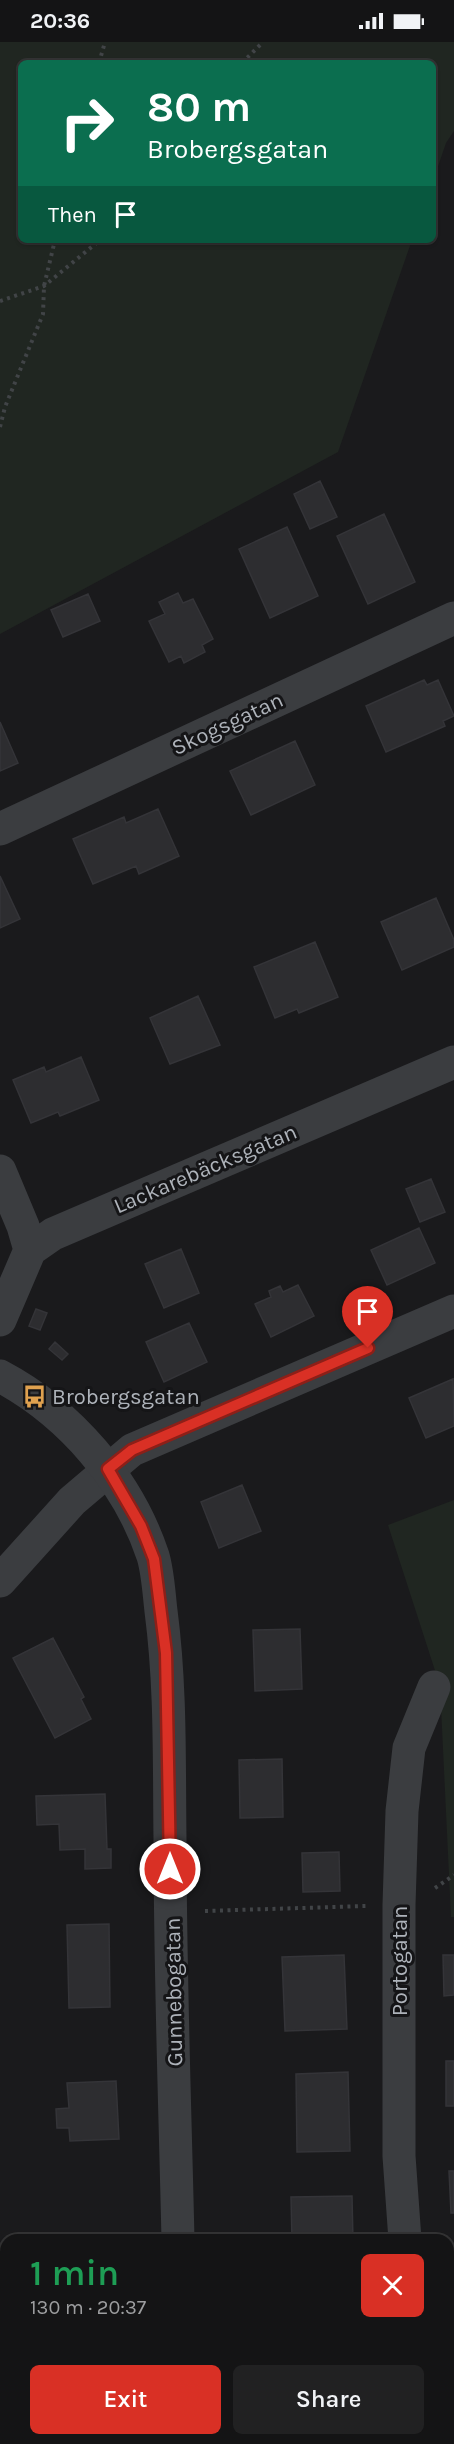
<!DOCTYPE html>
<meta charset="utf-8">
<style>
body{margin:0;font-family:Karla,sans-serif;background:#212122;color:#f1f3f6;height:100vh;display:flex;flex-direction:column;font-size:22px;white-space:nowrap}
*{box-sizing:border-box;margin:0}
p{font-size:20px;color:#9d9ea0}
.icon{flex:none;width:33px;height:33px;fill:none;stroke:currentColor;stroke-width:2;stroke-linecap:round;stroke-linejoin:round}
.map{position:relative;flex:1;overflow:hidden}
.drawer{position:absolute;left:0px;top:2192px;width:454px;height:212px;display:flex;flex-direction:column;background:#141415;border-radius:18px 18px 0 0;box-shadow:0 2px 4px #0004,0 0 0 2px #333334}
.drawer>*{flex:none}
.top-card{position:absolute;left:18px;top:18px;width:418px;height:183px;border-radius:9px;box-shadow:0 2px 4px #0004,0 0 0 2px #333334;background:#0b6e4f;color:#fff;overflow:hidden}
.pin{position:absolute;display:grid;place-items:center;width:51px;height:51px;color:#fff;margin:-62px -26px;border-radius:50% 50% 50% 0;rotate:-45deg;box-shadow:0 0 6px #0007}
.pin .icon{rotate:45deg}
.me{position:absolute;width:66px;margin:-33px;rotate:0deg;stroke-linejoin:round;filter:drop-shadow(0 0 4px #0008)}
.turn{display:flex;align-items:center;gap:21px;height:126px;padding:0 30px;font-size:27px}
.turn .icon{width:78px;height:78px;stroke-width:2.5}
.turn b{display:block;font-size:42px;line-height:51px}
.then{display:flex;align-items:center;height:57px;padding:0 30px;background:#0003;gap:12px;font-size:22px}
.round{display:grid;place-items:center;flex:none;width:63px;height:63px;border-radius:9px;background:#212122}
.overview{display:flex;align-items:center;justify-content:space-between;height:102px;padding:0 30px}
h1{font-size:36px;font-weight:600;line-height:45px;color:#1e9e55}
.action{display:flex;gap:12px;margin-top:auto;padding:12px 30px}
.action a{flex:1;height:69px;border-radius:9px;background:#d93025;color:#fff;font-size:24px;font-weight:600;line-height:69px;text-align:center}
.action a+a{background:#212122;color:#f1f3f6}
.status{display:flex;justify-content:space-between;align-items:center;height:42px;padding:0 30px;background:#141415;direction:ltr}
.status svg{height:16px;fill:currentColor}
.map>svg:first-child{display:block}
.green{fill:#202621}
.building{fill:#2d2d30;stroke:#343438;stroke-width:1.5}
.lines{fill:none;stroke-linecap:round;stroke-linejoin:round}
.path{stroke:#414447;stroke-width:4;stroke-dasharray:3 4.5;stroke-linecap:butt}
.minor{stroke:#3b3d40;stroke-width:33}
.tertiary{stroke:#3b3d40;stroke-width:33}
.route-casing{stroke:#8d1f18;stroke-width:15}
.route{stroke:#d93025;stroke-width:10}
.labels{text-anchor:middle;stroke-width:6;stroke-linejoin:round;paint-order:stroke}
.street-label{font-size:22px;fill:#aeb3ba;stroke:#151517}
.poi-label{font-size:22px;fill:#aeb3ba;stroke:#151517;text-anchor:start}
</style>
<div class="status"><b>20:36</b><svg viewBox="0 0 49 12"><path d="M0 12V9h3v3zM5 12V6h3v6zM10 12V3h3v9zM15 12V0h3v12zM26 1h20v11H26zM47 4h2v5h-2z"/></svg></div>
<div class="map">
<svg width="454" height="2402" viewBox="0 0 454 2402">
<rect width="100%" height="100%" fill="#1a1a1c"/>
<path class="green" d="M0,0H454V89L446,101L434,136V21H21V198H412L338,410L0,592Z
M454,1458V1875H451L440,1644L388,1483Z"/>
<path class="building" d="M320,439L337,475L310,487L294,452Z
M384,472L415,540L368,562L337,494Z
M287,485L318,554L270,576L239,507Z
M178,551L183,561L193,557L213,597L202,603L205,610L184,621L181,614L169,620L149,579L165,572L159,560Z
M88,552L100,579L63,595L51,568Z
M424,638L427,643L438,638L454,674L443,679L445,684L386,710L366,664Z
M0,680L18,721L0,729Z
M295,699L315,743L251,773L230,729Z
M158,767L179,814L139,832L136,824L93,842L73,797L124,775L126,781Z
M0,834L20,877L0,886Z
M436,856L454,898V905L402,928L381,880Z
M315,900L338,955L299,971L297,967L275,976L254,925Z
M198,954L220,1003L170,1022L150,976Z
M81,1015L99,1058L60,1074L58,1070L31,1081L13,1038L44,1025L46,1030Z
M431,1137L445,1170L420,1180L406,1147Z
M419,1186L435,1221L387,1243L371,1208Z
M181,1207L199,1251L164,1266L145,1222Z
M298,1243L314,1274L271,1295L255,1262L271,1255L269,1249L280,1244L283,1250Z
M36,1267L47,1271L40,1288L29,1284Z
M189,1281L207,1320L164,1340L146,1300Z
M55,1300L68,1312L62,1318L49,1307Z
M453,1337L454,1384L426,1396L409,1356Z
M242,1443L261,1489L219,1506L201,1460Z
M300,1587L302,1647L255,1649L253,1588Z
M53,1596L84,1655L81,1657L91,1677L55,1696L13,1616Z
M282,1717L283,1775L240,1776L239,1718Z
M105,1752L107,1807H111V1826L85,1827V1807L60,1808L59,1782L37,1783L36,1754Z
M339,1810L340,1849L303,1850L302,1811Z
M109,1882L110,1965L69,1966L67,1883Z
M344,1913L347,1987L285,1989L282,1915Z
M443,1913H454V1953L444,1954Z
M446,2019H454V2064H446Z
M348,2030L350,2109L297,2110L296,2032Z
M116,2039L119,2097L70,2099L69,2086H57L56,2067L69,2066L67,2041Z
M449,2129H454V2171H451Z
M352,2154L353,2198H292L291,2155Z
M6,2234V2291H0V2235Z
M0,2357H6V2397H14V2402H0Z
M365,2397H375L376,2402H347Z"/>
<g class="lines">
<path class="path" d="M99,21L105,0
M242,21L263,0
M0,259L44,244L100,198
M0,385L5,365L43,272L44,244L55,198
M435,1846L454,1833
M205,1869L366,1864"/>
<path class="minor" d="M0,787L454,576
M0,1129L23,1184L30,1208
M0,1278L30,1208L53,1192L454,1020
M0,1539L72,1459L132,1408L454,1269
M405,2198L399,2114V1863L402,1769L409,1706L434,1645
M434,2397L435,2402"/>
<path class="tertiary" d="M0,1334C70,1371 128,1439 153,1514C158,1531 159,1552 161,1569C171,1645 169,1721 170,1797C170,1931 175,2064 178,2198
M184,2397L185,2402"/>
</g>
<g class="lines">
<defs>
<path id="route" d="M170,1827L166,1611L154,1517L141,1484L108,1427L132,1408L368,1306"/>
</defs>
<use href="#route" class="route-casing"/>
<use href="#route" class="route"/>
</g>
<defs>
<symbol id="bus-bare" viewBox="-9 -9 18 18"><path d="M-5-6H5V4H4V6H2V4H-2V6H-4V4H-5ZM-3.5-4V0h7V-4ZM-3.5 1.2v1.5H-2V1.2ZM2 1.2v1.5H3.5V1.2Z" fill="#dfa14f" stroke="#151517" stroke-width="2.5" paint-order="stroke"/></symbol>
</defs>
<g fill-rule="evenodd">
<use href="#bus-bare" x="18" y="1338" width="33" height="33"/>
</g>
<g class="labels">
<g class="street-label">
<text transform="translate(227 681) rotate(-25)" y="8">Skogsgatan</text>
<text transform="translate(205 1126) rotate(-23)" y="8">Lackarebäcksgatan</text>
<text transform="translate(399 1919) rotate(-90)" y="8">Portogatan</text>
<text transform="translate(173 1950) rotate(-91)" y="8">Gunnebogatan</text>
</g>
<g class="poi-label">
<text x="52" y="1362">Brobergsgatan</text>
</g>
</g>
</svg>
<div class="pin" style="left:368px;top:1306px;background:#d93025"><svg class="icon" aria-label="arrive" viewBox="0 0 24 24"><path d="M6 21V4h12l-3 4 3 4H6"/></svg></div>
<svg class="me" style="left:170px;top:1827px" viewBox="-20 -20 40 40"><circle r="17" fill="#d93025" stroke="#fff" stroke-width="3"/><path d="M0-11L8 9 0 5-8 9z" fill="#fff"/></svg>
<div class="top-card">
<div class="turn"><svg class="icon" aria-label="right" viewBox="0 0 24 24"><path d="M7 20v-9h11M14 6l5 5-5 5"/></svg><div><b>80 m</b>Brobergsgatan</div></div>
<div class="then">Then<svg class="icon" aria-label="arrive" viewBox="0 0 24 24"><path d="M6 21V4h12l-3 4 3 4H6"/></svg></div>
</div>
<section class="drawer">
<div class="overview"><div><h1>1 min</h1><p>130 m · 20:37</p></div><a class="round" style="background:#d93025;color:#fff"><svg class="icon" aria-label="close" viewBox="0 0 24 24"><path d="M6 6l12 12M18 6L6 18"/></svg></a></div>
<div class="action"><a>Exit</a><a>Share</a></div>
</section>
</div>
